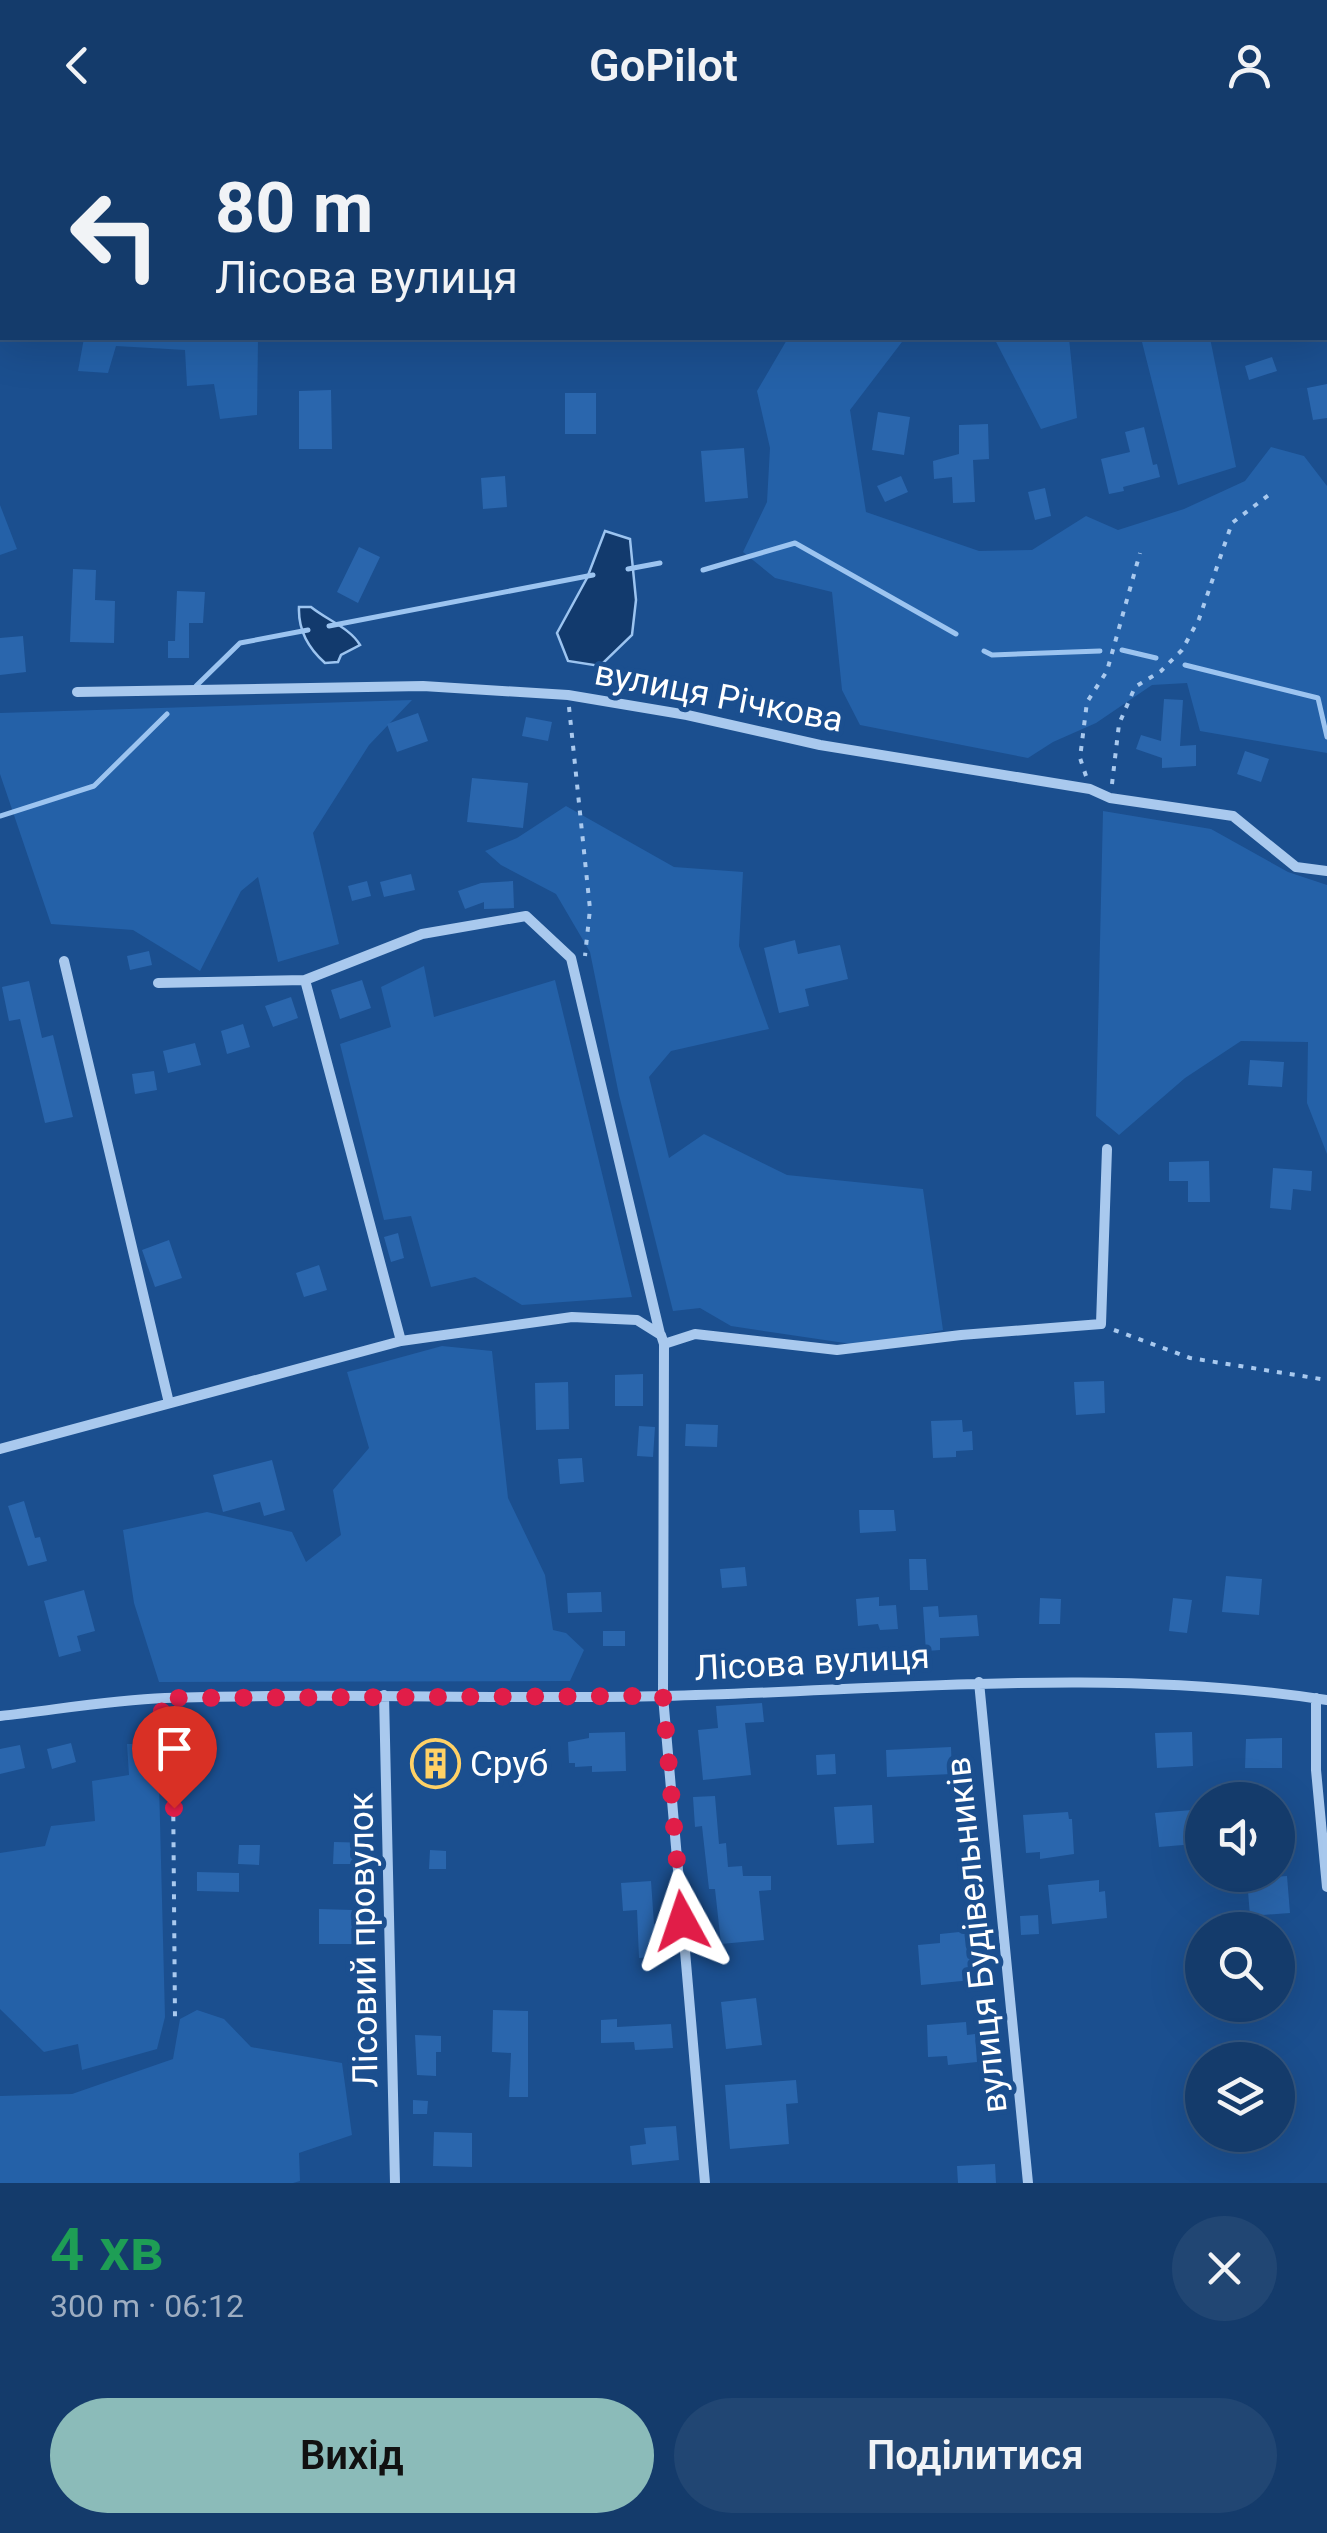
<!DOCTYPE html>
<html lang="uk">
<meta charset="utf-8">
<style>
body{margin:0;font-family:Roboto,sans-serif;background:#214673;color:#f1f3f6;height:100vh;display:flex;flex-direction:column;font-size:38px;white-space:nowrap}
*{box-sizing:border-box;margin:0}
p{font-size:32px;color:#9dadc1}
.icon{flex:none;width:55px;height:55px;fill:none;stroke:currentColor;stroke-width:2;stroke-linecap:round;stroke-linejoin:round}
.map{position:relative;height:2053px;overflow:hidden}
.sheet{display:flex;flex-direction:column;background:#143b6b;flex:1}
.sheet>*{flex:none}
.guide{position:absolute;left:0px;top:0px;width:1328px;height:210px;box-shadow:0 10px 40px #0002,0 0 0 2px #33557e;background:#143b6b;color:#f1f3f6;overflow:hidden}
.buttons{position:absolute;left:1185px;top:1652px;display:grid;gap:20px}
.buttons a{display:grid;place-items:center;width:110px;height:110px;border-radius:50%;background:#143b6b;box-shadow:0 10px 40px #0002,0 0 0 2px #33557e;font-size:50px}
.pin{position:absolute;display:grid;place-items:center;width:85px;height:85px;color:#fff;margin:-102px -42px;border-radius:50% 50% 50% 0;rotate:-45deg;box-shadow:0 0 10px #0007}
.pin .icon{rotate:45deg}
.me{position:absolute;width:110px;margin:-55px;rotate:355deg;stroke-linejoin:round;filter:drop-shadow(0 0 8px #0008)}
.turn{display:flex;align-items:center;gap:35px;height:210px;padding:0 50px;font-size:45px}
.turn .icon{width:130px;height:130px;stroke-width:2.5}
.turn b{display:block;font-size:70px;line-height:85px}
.round{display:grid;place-items:center;flex:none;width:105px;height:105px;border-radius:52px;background:#214673}
.head{display:flex;align-items:center;justify-content:space-between;height:170px;padding:0 50px}
h1{font-size:60px;font-weight:600;line-height:75px;color:#1e9e55}
.action{display:flex;gap:20px;margin-top:auto;padding:20px 50px}
.action a{flex:1;height:115px;border-radius:60px;background:#8bbbb9;color:#111;font-size:40px;font-weight:600;line-height:115px;text-align:center}
.action a+a{background:#214673;color:#f1f3f6}
header{display:flex;justify-content:space-between;align-items:center;height:130px;padding:0 50px;background:#143b6b;font-size:45px;font-weight:600}
.map>svg:first-child{display:block}
.green{fill:#2461a8}
.water{fill:#123a6d;stroke:#9cc4f0;stroke-width:2.5}
.lines{fill:none;stroke-linecap:round;stroke-linejoin:round}
.stream{stroke:#9cc4f0;stroke-width:5}
.building{fill:#2a66ad}
.path{stroke:#a9c9ee;stroke-width:4;stroke-dasharray:5 8;stroke-linecap:butt}
.street{stroke:#a9c9ee;stroke-width:10}
.route{stroke:#e11d48;stroke-width:18;stroke-dasharray:0 32.4}
.labels{text-anchor:middle;stroke-width:10;stroke-linejoin:round;paint-order:stroke}
.street-label{font-size:35px;fill:#fff;stroke:#1b4f8f}
.poi-label{font-size:35px;fill:#fff;stroke:#1b4f8f;text-anchor:start}
</style>
<header><svg class="icon" aria-label="back" viewBox="0 0 24 24"><path d="M15 5l-7 7 7 7"/></svg>GoPilot<svg class="icon" aria-label="person" viewBox="0 0 24 24"><circle cx="12" cy="8" r="4"/><path d="M4 21q1-7 8-7t8 7"/></svg></header>
<div class="map">
<svg width="1327" height="2053" viewBox="0 0 1327 2053">
<rect width="100%" height="100%" fill="#1b4f8f"/>
<path class="green" d="M0,0H91L2,2L0,189Z
M846,0H1327V195L1325,2Z
M84,208H258L257,285L220,289L214,254L187,256L185,220L116,216L108,243L78,241Z
M788,208H905L850,280L866,382L979,421L1032,420L1086,386L1118,400L1184,379L1245,351L1271,317L1304,326L1327,356V623L1200,601L1187,553L1152,555L1096,593L1053,612L1028,628L860,595L842,560L832,462L775,448L743,422L767,372L770,318L757,261Z
M994,208H1069L1077,288L1041,299Z
M1141,208H1210L1236,337L1178,355Z
M0,375L17,419L0,425Z
M412,570L369,615L313,703L339,814L278,832L258,747L241,761L200,841L133,800L51,794L0,644V583Z
M566,676L674,737L743,742L739,816L769,899L671,921L649,947L669,1028L704,1004L787,1045L923,1059L943,1200L865,1216L731,1196L700,1178L673,1181L619,965L590,822L556,764L501,735L485,721L517,708Z
M1103,681L1211,699L1288,742L1327,755V1024L1307,973L1308,912L1241,911L1185,948L1119,1005L1096,986Z
M424,836L434,887L555,850L632,1167L522,1175L475,1147L431,1157L411,1086L384,1090L340,914L391,897L381,857Z
M442,1216L492,1221L508,1368L545,1445L553,1500L566,1503L584,1520L570,1551L159,1552L134,1473L123,1400L207,1382L292,1402L306,1432L341,1405L333,1360L369,1318L347,1242Z
M127,1614H158L165,1887L157,1919L82,1940L78,1914L44,1922L0,1879V1723L45,1716L51,1696L95,1691L92,1651L129,1645Z
M197,1880L224,1889L251,1917L342,1933L352,2005L299,2023L300,2051L293,2053H0V1966L72,1964L173,1929L180,1889Z"/>
<path class="water" d="M605,401L630,409L636,470L632,505L600,536L568,531L557,503L587,448Z
M299,477H311C327,490 350,498 360,515L341,525L338,532L325,533C308,518 298,500 299,477Z"/>
<g class="lines">
<path class="stream" d="M628,439L660,433
M703,440L795,413L956,504
M329,496L593,445
M1122,520L1156,528
M984,521L992,525L1100,521
M1185,535L1318,568L1327,607
M196,556L240,513L308,500
M0,686L94,656L167,584"/>
</g>
<path class="building" d="M1272,227L1277,241L1249,250L1245,236Z
M1327,254V288L1313,290L1307,258Z
M331,260L332,319H299V261Z
M565,263H596V304H565Z
M878,282L910,287L904,325L872,320Z
M988,294L989,329L973,330L975,372L953,373L952,347L934,349L933,331L959,324V295Z
M1144,297L1153,335L1157,334L1160,347L1123,357L1124,361L1109,364L1101,329L1130,322L1125,302Z
M744,318L748,368L705,372L701,321Z
M505,346L507,377L483,379L481,348Z
M901,346L908,362L885,372L877,356Z
M1045,358L1051,386L1035,390L1028,362Z
M359,417L380,427L358,473L337,462Z
M73,439L96,440L95,470L115,471L114,513L70,512Z
M177,461L205,462L203,493H189V528H168V511H175Z
M23,506L26,542L0,545V508Z
M1164,569L1183,570L1180,616L1196,615V636L1162,638V628L1136,619L1141,605L1161,611Z
M418,583L428,611L397,622L387,594Z
M526,587L552,592L548,611L522,606Z
M1245,621L1269,629L1261,652L1237,644Z
M472,648L528,653L523,698L467,692Z
M411,744L415,760L384,767L380,752Z
M367,751L371,766L352,771L348,756Z
M513,751L514,778L484,779V772L465,779L458,761L481,753Z
M795,810L798,824L840,815L848,849L805,859L809,876L779,883L764,818Z
M149,821L152,835L130,840L127,826Z
M362,850L371,878L340,889L331,860Z
M29,851L42,908L53,905L73,987L45,993L20,889L9,891L2,857Z
M291,867L298,888L273,897L265,876Z
M243,894L250,917L227,924L221,901Z
M195,913L201,935L168,943L163,921Z
M1250,930L1284,932L1282,957L1248,955Z
M154,941L157,960L135,964L132,944Z
M1209,1031L1210,1072H1188V1051H1169V1032Z
M1273,1038L1312,1041L1311,1061L1293,1059L1291,1080L1270,1078Z
M398,1103L404,1128L391,1132L384,1107Z
M169,1110L182,1148L155,1157L142,1120Z
M319,1135L327,1160L304,1167L296,1143Z
M643,1244V1276H615V1245Z
M1104,1251L1105,1283L1076,1285L1074,1252Z
M568,1252L569,1299L536,1300L535,1253Z
M962,1290L963,1302L972,1301L973,1320L956,1321V1327L933,1328L931,1291Z
M686,1294L718,1295L717,1317L685,1316Z
M639,1296L655,1297L653,1327L637,1326Z
M582,1328L584,1352L560,1354L558,1329Z
M272,1330L285,1380L264,1386L260,1372L223,1382L213,1345Z
M24,1371L35,1408L40,1407L47,1431L28,1436L8,1376Z
M859,1380H894L896,1401L860,1403Z
M909,1429H926L928,1460H910Z
M745,1437L747,1456L722,1458L720,1439Z
M1226,1446L1262,1449L1259,1485L1222,1482Z
M84,1460L95,1501L77,1506L81,1521L59,1527L44,1471Z
M601,1462L602,1482L568,1483L567,1463Z
M879,1467V1476L896,1475L898,1499L880,1500L878,1494L858,1496L856,1469Z
M1040,1468L1061,1469L1060,1494H1039Z
M1173,1468L1192,1470L1187,1503L1169,1501Z
M938,1476L939,1487L977,1485L979,1506L940,1508V1520L926,1521L923,1477Z
M603,1501H625V1516H603Z
M762,1573L764,1592L745,1593L751,1645L703,1650L698,1600L718,1598L716,1576Z
M625,1602L626,1641L592,1642V1636L575,1637V1633H569L568,1612L589,1608V1603Z
M1192,1602L1193,1636L1157,1638L1155,1603Z
M1282,1608V1638H1245L1246,1609Z
M71,1613L76,1632L52,1639L47,1619Z
M20,1615L25,1638L0,1644V1619Z
M422,1615H451L449,1653H419Z
M951,1617L952,1644L887,1647L886,1620Z
M835,1624L836,1644L817,1645L816,1625Z
M715,1666L719,1714L726,1713L728,1737L742,1736L743,1746H771V1760L759,1761L764,1810L721,1814L715,1759H709L702,1696L695,1697L693,1667Z
M872,1675L874,1713L837,1715L834,1677Z
M1192,1680L1195,1714L1159,1717L1155,1683Z
M1068,1682L1069,1689H1072L1074,1724L1040,1729V1722L1026,1723L1023,1685Z
M334,1712L373,1713V1734H333Z
M239,1715H260L259,1735L238,1734Z
M430,1720L446,1721V1739H429Z
M197,1742L239,1743V1762L197,1761Z
M1287,1746L1290,1783L1250,1786L1247,1749Z
M1099,1750V1762L1105,1761L1107,1788L1052,1794L1048,1755Z
M651,1751L654,1794L665,1793L668,1826L639,1828L637,1780L623,1781L621,1753Z
M319,1779L353,1780L352,1814H319Z
M1038,1785L1039,1804L1021,1805L1020,1786Z
M969,1801L972,1850L921,1855L918,1815L940,1813V1804Z
M756,1868L762,1915L726,1919L721,1872Z
M493,1880L528,1881V1967H509L511,1923L492,1922Z
M617,1889V1897L671,1894L673,1918L635,1920L634,1912L601,1913V1890Z
M966,1892L967,1905L975,1904L977,1932L948,1935L947,1926L928,1927L927,1895Z
M415,1905L441,1906V1922H436V1946L417,1945Z
M796,1950L798,1973L786,1974L789,2014L730,2019L725,1955Z
M413,1970L428,1971L427,1984H413Z
M676,1996L679,2030L632,2035L630,2016L646,2014L644,1998Z
M434,2002L472,2003V2037L433,2036Z
M995,2034L996,2053H958L957,2036Z"/>
<g class="lines">
<path class="path" d="M397,0L399,2
M898,0H907
M1231,0L1232,2
M690,2L696,0
M1277,208V209
M569,577L590,779L585,826
M1086,646L1080,628L1087,572L1107,541L1140,423
M1112,654L1119,594L1135,557L1161,541L1182,520L1199,489L1232,393L1270,364
M1114,1200L1190,1228L1327,1250
M163,1583L173,1650L175,1888"/>
<path class="street" d="M77,562L423,556L568,565L687,585L820,615L1090,659L1110,668L1233,686L1296,737L1327,741
M64,831L169,1273
M305,850L401,1211
M158,853L305,850L422,804L526,786L571,828L660,1204
M664,1214L695,1204L837,1220L961,1205L1101,1194L1107,1019
M0,1319L401,1211L572,1187L637,1190L661,1205L664,1214L663,1566L705,2053
M979,1552L1028,2053
M384,1565L395,2053
M1316,1568V1640L1327,1757
M0,1586C55,1580 110,1570 165,1568C331,1562 498,1570 664,1566C886,1561 1106,1536 1327,1570"/>
</g>
<g class="lines">
<path class="route" d="M174,1678L160,1568L663,1566L682,1791"/>
</g>
<defs>
<symbol id="building-ring" viewBox="-11 -11 22 22"><circle r="9.5" fill="#1b4f8f" stroke="#ffd166" stroke-width="1.5"/><path d="M-4-6H4V6H1V3H-1V6H-4ZM-2.5-4.3h1.7v1.8h-1.7ZM.8-4.3h1.7v1.8H.8ZM-2.5-1h1.7V.8h-1.7ZM.8-1h1.7V.8H.8Z" fill="#ffd166"/></symbol>
</defs>
<g fill-rule="evenodd">
<use href="#building-ring" x="408" y="1606" width="55" height="55"/>
</g>
<g class="labels">
<g class="street-label">
<text transform="translate(719 566) rotate(11)" y="12">вулиця Річкова</text>
<text transform="translate(812 1532) rotate(-3)" y="12">Лісова вулиця</text>
<text transform="translate(976 1805) rotate(-96)" y="12">вулиця Будівельників</text>
<text transform="translate(363 1810) rotate(-91)" y="12">Лісовий провулок</text>
</g>
<g class="poi-label">
<text x="470" y="1646">Сруб</text>
</g>
</g>
</svg>
<div class="buttons">
<a><svg class="icon" aria-label="sound" viewBox="0 0 24 24"><path d="M4 9h4l5-4v14l-5-4H4zM17 9q2 3 0 6"/></svg></a>
<a><svg class="icon" aria-label="search" viewBox="0 0 24 24"><circle cx="10" cy="10" r="6"/><path d="M15 15l6 6"/></svg></a>
<a><svg class="icon" aria-label="layers" viewBox="0 0 24 24"><path d="M12 4l9 5-9 5-9-5zM3 14l9 5 9-5"/></svg></a>
</div>
<div class="pin" style="left:174px;top:1678px;background:#d93025"><svg class="icon" aria-label="arrive" viewBox="0 0 24 24"><path d="M6 21V4h12l-3 4 3 4H6"/></svg></div>
<svg class="me" style="left:682px;top:1791px" viewBox="-20 -20 40 40"><path d="M0-17L14 15 0 8-14 15z" fill="#e11d48" stroke="#fff" stroke-width="4"/></svg>
<div class="guide">
<div class="turn"><svg class="icon" aria-label="left" viewBox="0 0 24 24"><path d="M17 20v-9H6M10 6l-5 5 5 5"/></svg><div><b>80 m</b>Лісова вулиця</div></div>
</div>
</div>
<section class="sheet">
<div class="head"><div><h1>4 хв</h1><p>300 m · 06:12</p></div><a class="round"><svg class="icon" aria-label="close" viewBox="0 0 24 24"><path d="M6 6l12 12M18 6L6 18"/></svg></a></div>
<div class="action"><a>Вихід</a><a>Поділитися</a></div>
</section>
